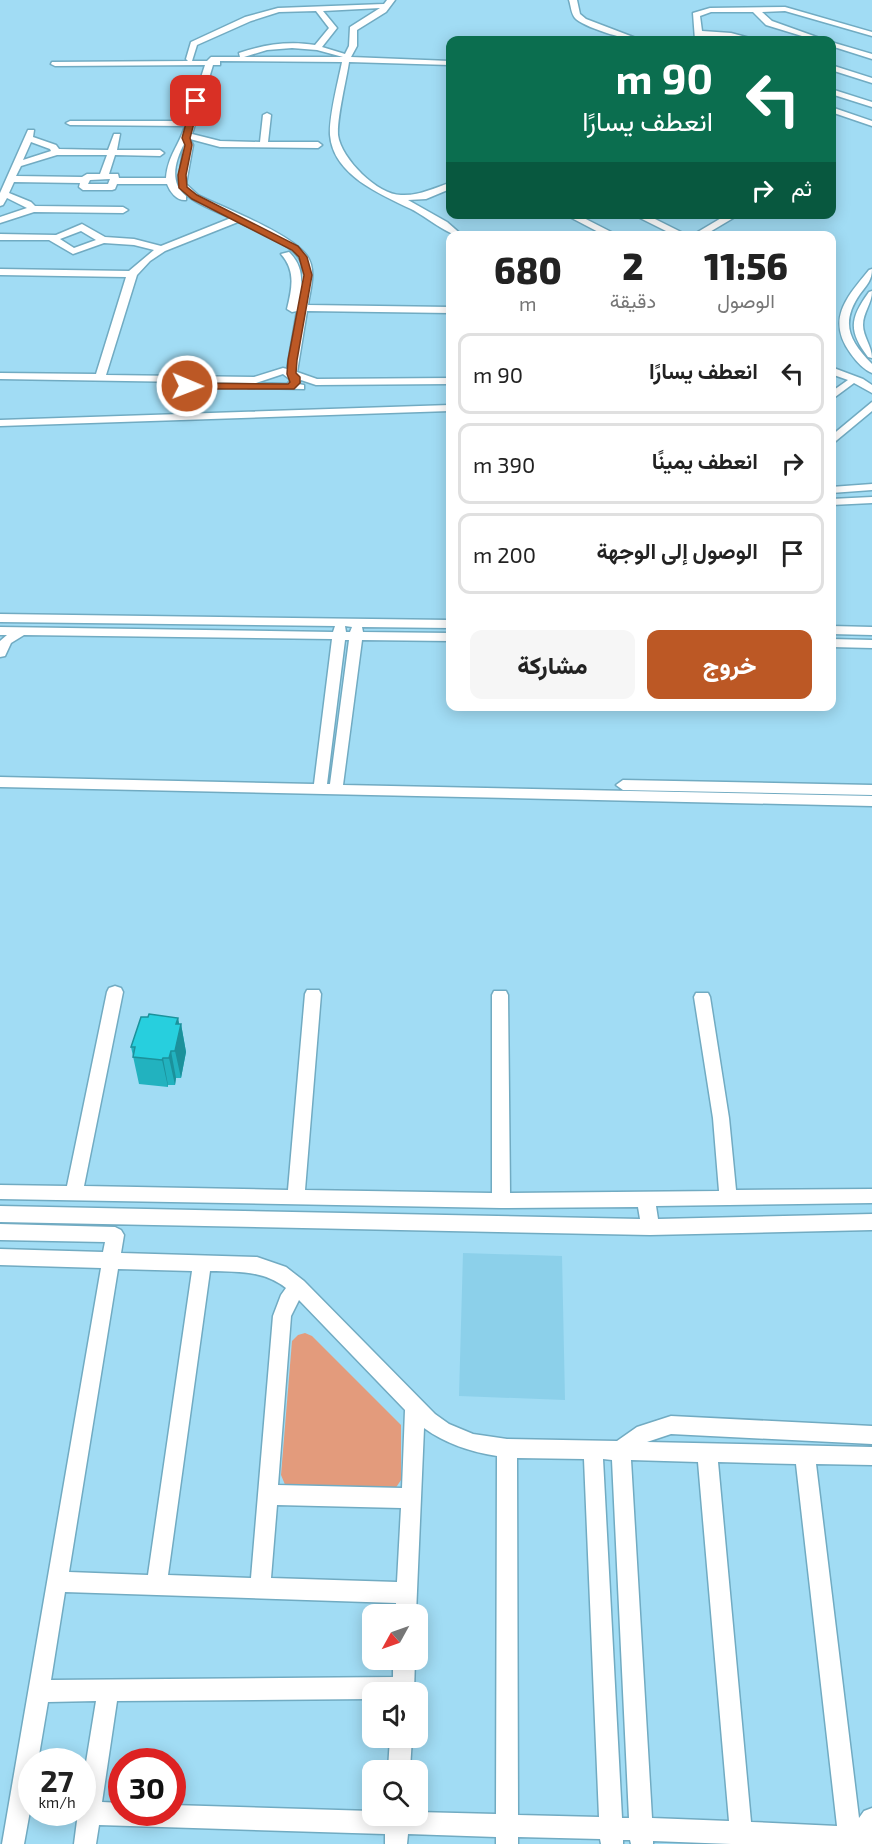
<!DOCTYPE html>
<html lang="ar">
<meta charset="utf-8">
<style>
body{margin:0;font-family:"Exo 2",Vazirmatn,sans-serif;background:#f6f6f6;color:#222;direction:rtl;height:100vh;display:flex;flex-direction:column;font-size:22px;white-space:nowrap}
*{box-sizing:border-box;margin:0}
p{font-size:20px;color:#767676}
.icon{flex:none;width:33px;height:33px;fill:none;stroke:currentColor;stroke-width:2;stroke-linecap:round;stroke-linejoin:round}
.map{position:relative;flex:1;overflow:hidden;direction:ltr}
.drawer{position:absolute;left:446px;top:231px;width:390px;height:480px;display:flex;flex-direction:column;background:#fff;border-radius:12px;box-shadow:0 3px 15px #0003;direction:rtl}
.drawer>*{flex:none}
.guide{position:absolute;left:446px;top:36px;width:390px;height:183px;border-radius:12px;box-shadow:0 3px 15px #0003;direction:rtl;background:#0b6e4f;color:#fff;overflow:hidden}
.needle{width:39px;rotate:230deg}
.tools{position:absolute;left:362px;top:1604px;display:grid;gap:12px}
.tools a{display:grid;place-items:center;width:66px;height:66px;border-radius:12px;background:#fff;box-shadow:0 3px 15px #0003;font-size:30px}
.speed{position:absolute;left:18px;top:1748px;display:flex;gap:12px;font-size:30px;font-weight:700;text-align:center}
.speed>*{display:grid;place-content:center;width:78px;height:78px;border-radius:50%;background:#fff;box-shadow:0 3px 15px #0003;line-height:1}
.speed small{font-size:15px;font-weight:400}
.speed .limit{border:9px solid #d22;background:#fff;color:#111}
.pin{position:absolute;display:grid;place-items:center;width:51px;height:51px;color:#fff;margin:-26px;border-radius:12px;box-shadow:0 3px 9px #0006}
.me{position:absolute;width:66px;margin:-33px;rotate:91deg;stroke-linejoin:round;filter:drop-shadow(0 0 4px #0008)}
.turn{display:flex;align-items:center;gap:21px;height:126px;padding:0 24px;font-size:27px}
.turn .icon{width:78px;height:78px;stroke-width:2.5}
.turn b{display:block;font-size:42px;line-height:51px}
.then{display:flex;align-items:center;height:57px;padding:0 24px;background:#0003;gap:12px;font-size:22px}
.eta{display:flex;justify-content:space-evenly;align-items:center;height:102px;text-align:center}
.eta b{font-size:36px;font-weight:800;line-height:42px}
.action{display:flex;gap:12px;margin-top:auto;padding:12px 24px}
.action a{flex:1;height:69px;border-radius:12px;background:#bc5825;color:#fff;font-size:24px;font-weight:800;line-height:69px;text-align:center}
.action a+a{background:#f6f6f6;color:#222}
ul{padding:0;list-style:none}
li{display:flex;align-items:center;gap:18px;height:81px;margin:0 12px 9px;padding:0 12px;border:3px solid #e0e0e0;border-radius:12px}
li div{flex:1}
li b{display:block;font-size:22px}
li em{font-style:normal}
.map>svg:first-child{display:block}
.built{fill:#8cd0ea}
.green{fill:#e39b7c}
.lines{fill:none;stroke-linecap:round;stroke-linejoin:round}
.minor-casing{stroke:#71abc2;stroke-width:3}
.minor{fill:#fff;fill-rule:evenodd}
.wall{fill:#22b2bf}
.shaded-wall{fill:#1b919b}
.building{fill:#27cfde;stroke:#1b919b;stroke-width:1.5}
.route{fill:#bc5825;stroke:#7a3918;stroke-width:1.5}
</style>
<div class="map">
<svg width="872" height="1844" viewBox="0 0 872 1844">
<rect width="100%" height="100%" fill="#a1dcf4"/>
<path class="built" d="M463,1253L562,1256L565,1400L459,1396Z"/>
<path class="green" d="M305,1333L312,1336L401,1425V1480L395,1489L286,1487L281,1475L292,1341L298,1335Z"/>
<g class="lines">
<defs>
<path id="minor" d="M387,0H395L386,12L357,30V46L351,57L450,61V65L349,62C346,82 337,117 338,135C341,159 378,195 401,195C420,196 433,188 450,183V189L426,199L408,200L447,222L463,236C448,236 427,217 411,209C380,194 333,175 330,135C329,116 338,82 342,62L220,61V65H213L192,134L220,141L260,142L263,115L267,113L271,115L268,142H318L322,145L318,148L220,147L190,139L193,145L186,184L198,195C224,208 292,234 307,256C317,270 310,290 308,305L450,307V313L307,311L297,372L317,379L450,378V384L316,385L301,380L298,384L304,385V389L248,388L247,386L251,383L0,379V373L96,374L126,277L0,275V269L129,271L154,250L134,245L104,243L73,254L49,240H0V234L56,235L82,224L105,237L134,239L161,246L231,218C214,210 187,202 178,184L184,144C175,161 169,183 186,196V200C177,201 170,192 167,184H117L115,189L112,190H83L79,187L80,183L14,182L9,193L31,202L35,206L123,207L128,210L123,213L34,212L0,223V217L27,208L7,198L3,205L0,206V193L28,130H34L33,137L56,145L59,149L108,150L114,134H120L117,150H160L164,153L160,156L115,155L109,174H118L119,178H166C168,155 179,146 185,126L70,125L66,123L70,121H187L205,65L55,66L51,64L52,62L188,61L186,59L191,42L245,17L278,8L384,4ZM380,8L350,27L349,46L345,54L322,47L337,28L323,11ZM316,11L329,28L315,45C289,41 265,44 239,53L240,57H211L207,61H192L197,45L251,21L279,12ZM292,48L317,50L343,57H244L267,50ZM31,142L50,149L51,151L23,160ZM57,155H107L100,174H87L82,177L16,176L21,166ZM110,179L108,184H88L90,180ZM238,222C255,230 289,243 299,258C304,266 303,277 301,286C302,272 299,262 289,252L281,254C296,271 292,288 287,309L292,312L297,311L287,369L283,368L254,377L106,375L137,275L150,261L165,251ZM81,231L96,240L74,248L60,239ZM283,374L291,380L287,384L256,383Z
M569,0H577L580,14L586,19L641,40C628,41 583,27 575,18C571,13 571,6 569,0Z
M785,7L872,32V36L785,11L762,12L772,21L825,40H815L766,25L753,12H711L700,16L702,31L731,33L757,40L702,36V40H695L693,13L710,8Z
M831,42L872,54V59L831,46Z
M831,65L872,78V83L831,70Z
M831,89L872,102V107L831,94Z
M831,107L872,121V126L831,112Z
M564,214H576L619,236H606Z
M632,214H645L689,236H676Z
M728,214H740L703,236H691Z
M872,269C872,280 867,285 860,294C840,323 849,341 872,364V373C864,370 856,361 851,354C826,320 846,298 869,270Z
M872,291C872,304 863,312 863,325C863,337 872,346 872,358L868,357C848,331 850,318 869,292Z
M831,367L863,379L872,385V393L854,383L831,400V392L848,380L831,374Z
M872,402V411L831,445V436Z
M450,405V411L0,426V420Z
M872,484V490L831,493V487Z
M872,497V503L831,505V499Z
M0,614L450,620V628L362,627L363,632L450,633V641L362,640L343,785L872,796V806L0,787V777L314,784L332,639L24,635L11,643L5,656L0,657V641L7,635H0V627L333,632L335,626L0,622ZM345,626L352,627L350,632H346ZM345,640H349L330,784H327Z
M831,626L872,627V635L831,634Z
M831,639L872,640V648L831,647Z
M623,780L872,785V795L623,790L616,785Z
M115,986L121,988L123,992L84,1186L288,1190L305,994L307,990H319L321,994L305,1190L492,1193V995L494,991H506L508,995L510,1193L719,1191L713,1118L694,997L696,993H708L710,997L729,1118L736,1190L872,1189V1203L656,1206L658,1219L872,1214V1230L650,1235L0,1222V1206L640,1219L638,1207L501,1208L0,1199V1185L67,1186L107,992L109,988Z
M0,1224L115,1227L121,1230L124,1235L121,1253L257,1257L286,1267L304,1281L435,1414L449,1424L473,1434L507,1439L617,1441L637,1427L671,1416L872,1426V1444L671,1434L647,1442L872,1447V1465L816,1464L859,1818L864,1811L872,1808V1844H731L653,1841V1844H631L630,1840H623V1844H601L600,1839L518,1837V1844H496V1837L408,1834L407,1844H385V1834L99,1825L96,1844H74L78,1813L82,1812V1787L96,1701L48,1702L38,1761H32V1800L24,1844H2L101,1268L0,1265V1249L103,1252L105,1242L0,1240ZM118,1269L192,1271L148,1575L69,1572ZM210,1271C238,1272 263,1270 286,1288L281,1295L273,1316L251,1578L168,1575ZM299,1300L405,1410L402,1488L278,1485L291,1316ZM424,1428C446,1444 471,1452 497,1456L496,1814L417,1812V1815H372V1811L172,1805V1812H122V1803L102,1802L117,1701L372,1699V1692H414L415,1659H393V1677L51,1680L65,1592L396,1603V1614H416ZM517,1458L584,1459L599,1817L518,1815ZM603,1459L612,1460L629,1818H622ZM631,1460L698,1462L729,1821L652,1818ZM718,1462L796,1464L837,1826L751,1822ZM277,1505L401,1508L397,1582L271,1578Z
M390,1737H412L410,1770H388Z"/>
</defs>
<use href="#minor" class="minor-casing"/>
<use href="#minor" class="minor"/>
</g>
<path class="wall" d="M178,1018L179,1024H181L186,1052L181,1078H176L175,1085H168V1087L139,1084L131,1047Z"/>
<path class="shaded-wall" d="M178,1018L180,1029L181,1024L186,1052L181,1078L175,1051L176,1024Z
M171,1051L176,1078L175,1085L169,1058Z
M163,1058L168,1085V1087L162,1060Z"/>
<path class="building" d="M149,1014L178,1018L176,1024H181L175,1051H171L169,1058H163L162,1060L133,1057L135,1047H131L141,1017H148Z"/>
<path class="route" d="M196,99L200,101L190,138L192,145L186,175L187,187L197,195L298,246L307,257L312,275L297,360L296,373L300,377V383L294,389H187L183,386L187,383L288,384L290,382L287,374L288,360L304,275L299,257L292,250L192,199L179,188L178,175L185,145L182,138L192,101Z"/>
</svg>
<div class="tools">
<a><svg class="needle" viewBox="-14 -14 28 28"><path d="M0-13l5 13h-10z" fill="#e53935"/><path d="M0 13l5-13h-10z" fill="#767676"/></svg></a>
<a><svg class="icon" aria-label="sound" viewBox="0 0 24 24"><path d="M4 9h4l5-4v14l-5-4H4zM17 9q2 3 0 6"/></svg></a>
<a><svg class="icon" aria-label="search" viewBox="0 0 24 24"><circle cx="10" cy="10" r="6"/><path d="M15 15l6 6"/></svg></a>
</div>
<div class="speed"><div>27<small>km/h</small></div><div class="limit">30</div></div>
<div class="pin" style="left:196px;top:101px;background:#d93025"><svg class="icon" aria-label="arrive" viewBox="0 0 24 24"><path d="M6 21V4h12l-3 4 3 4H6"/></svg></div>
<svg class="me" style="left:187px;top:386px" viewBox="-20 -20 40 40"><circle r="17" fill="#bc5825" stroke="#fff" stroke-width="3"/><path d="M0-11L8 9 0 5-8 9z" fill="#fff"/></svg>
<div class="guide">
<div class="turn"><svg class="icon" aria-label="left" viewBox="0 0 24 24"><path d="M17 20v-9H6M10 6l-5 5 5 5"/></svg><div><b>90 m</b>انعطف يسارًا</div></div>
<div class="then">ثم<svg class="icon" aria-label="right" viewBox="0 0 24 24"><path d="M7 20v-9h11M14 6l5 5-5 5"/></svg></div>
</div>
<section class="drawer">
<div class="eta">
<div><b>11:56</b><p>الوصول</p></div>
<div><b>2</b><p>دقيقة</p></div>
<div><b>680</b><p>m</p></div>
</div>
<ul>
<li><svg class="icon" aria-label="left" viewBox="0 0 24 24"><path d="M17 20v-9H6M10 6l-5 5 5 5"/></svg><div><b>انعطف يسارًا</b></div><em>90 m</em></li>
<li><svg class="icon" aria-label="right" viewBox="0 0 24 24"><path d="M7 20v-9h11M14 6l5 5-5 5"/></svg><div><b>انعطف يمينًا</b></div><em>390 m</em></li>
<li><svg class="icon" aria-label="arrive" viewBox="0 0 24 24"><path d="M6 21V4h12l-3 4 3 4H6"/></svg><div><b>الوصول إلى الوجهة</b></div><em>200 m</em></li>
</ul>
<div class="action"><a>خروج</a><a>مشاركة</a></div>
</section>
</div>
